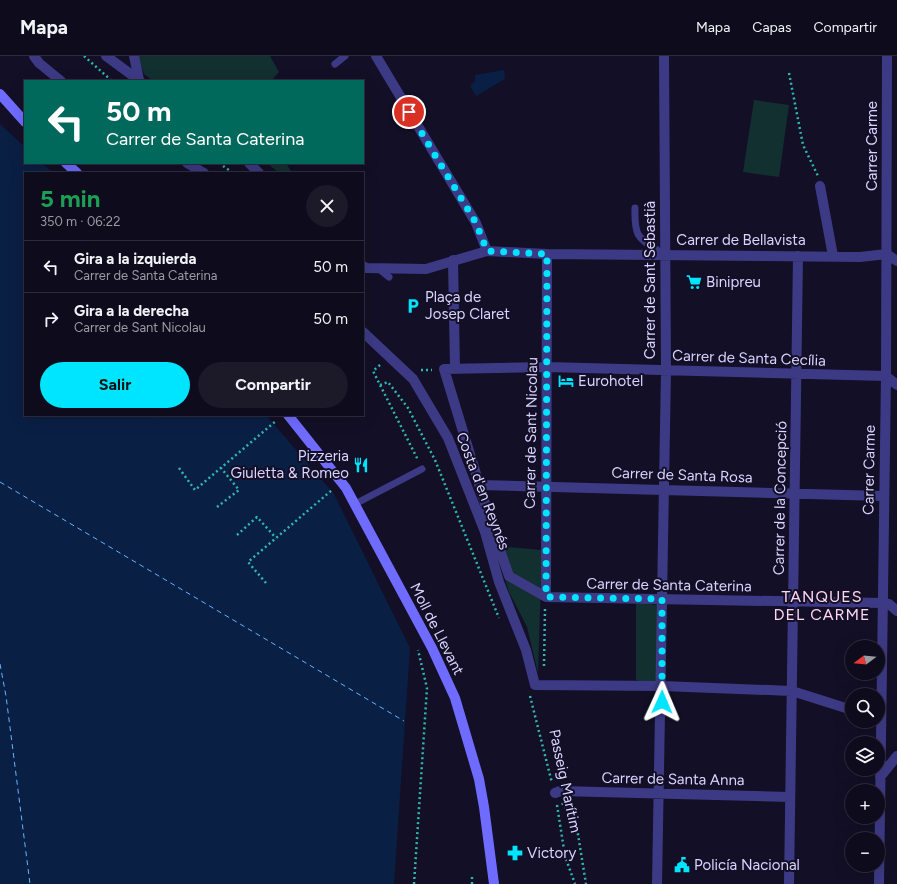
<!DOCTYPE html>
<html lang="es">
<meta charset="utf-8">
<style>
body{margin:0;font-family:Figtree,sans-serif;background:#1c1929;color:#f1f3f6;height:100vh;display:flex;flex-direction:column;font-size:15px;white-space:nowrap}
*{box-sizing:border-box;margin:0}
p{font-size:13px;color:#9b9ba3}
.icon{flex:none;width:22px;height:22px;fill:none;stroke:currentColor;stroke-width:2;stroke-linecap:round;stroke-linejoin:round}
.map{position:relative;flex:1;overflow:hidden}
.details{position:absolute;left:24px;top:116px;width:340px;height:244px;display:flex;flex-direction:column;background:#0e0b1c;border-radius:0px;box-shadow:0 4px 16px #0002,0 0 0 1px #2e2b3b}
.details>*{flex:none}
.top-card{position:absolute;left:24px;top:24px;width:340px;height:84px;border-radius:0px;box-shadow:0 4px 16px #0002,0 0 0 1px #2e2b3b;background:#00695c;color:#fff;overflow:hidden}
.needle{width:26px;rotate:254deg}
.buttons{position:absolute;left:845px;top:584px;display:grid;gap:8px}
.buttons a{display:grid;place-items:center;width:40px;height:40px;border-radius:50%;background:#0e0b1c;box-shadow:0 4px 16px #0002,0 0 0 1px #2e2b3b;font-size:20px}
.pin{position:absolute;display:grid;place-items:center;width:34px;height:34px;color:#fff;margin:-17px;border:2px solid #fff;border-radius:50%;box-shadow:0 1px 4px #0007}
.me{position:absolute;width:44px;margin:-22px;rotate:1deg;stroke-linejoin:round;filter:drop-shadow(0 0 3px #0008)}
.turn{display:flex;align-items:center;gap:14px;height:84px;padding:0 16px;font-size:18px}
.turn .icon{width:52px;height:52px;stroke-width:2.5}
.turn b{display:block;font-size:28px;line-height:34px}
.round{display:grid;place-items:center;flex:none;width:42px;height:42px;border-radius:21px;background:#1c1929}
.overview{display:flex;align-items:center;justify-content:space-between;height:68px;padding:0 16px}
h1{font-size:24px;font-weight:700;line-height:30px;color:#1e9e55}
.primary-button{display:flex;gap:8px;margin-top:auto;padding:8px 16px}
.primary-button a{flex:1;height:46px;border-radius:24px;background:#00e5ff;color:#111;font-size:16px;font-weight:700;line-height:46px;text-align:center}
.primary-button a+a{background:#1c1929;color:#f1f3f6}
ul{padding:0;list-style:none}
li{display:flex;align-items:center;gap:12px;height:52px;padding:0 16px;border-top:1px solid #2e2b3b}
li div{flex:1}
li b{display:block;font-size:15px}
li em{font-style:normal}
header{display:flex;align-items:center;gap:24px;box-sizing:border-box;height:56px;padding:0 20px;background:#0e0b1c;border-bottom:1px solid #2e2b3b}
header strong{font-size:19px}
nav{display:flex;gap:22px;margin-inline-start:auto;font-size:14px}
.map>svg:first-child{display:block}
.green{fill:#12302f}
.water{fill:#0a1f44}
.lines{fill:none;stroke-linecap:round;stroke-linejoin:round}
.ferry{stroke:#62b6ff;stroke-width:1;stroke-dasharray:5 4;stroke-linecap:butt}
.path{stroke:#2fb8b0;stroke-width:2.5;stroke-dasharray:2 3;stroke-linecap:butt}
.lane{stroke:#3d3a85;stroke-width:7}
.street{stroke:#3d3a85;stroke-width:10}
.secondary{stroke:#6f6bff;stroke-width:10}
.route{stroke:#00e5ff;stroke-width:7;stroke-dasharray:0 12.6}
.labels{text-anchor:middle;stroke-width:4;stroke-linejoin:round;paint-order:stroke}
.street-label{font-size:15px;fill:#d9d4ff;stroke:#130f26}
.poi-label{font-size:15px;fill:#d9d4ff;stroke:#130f26;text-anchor:start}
.neighbourhood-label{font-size:16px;letter-spacing:1px;fill:#ffd6f0;stroke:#130f26}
</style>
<header>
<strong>Mapa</strong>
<nav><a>Mapa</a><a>Capas</a><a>Compartir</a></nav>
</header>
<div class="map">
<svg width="897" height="828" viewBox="0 0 897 828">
<rect width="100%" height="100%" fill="#130f26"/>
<path class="green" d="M137,0H270L279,16L271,25H153L144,18Z
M754,44L789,49L779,121L743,116Z
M267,107H286L292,117H279Z
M495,490L542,494L538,617L527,571L509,536Z
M659,543L658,630L636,624V545L655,549Z"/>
<path class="water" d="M504,14L505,23L476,40L470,30L475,25V19Z
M0,68L25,91V107H42L53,117H25V359H266L334,438L410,592L394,828H0Z"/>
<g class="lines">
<path class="ferry" d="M0,426L404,665
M0,608L6,640L30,828"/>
<path class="path" d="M84,0L112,25
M789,17L803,89L818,120
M219,107L233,117
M380,309L373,315L418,404
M421,314H432
M380,329L388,326L408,352L435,404L499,562
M153,359L155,362
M179,412L195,434L277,364
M217,451L239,434L221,412
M237,479L257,461L276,482
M266,527L248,506L332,434
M544,610L545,553
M530,640L552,727
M562,747L576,766L586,828
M557,749L565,800L575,828
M414,828L427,632L418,594
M472,828V818"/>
<path class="lane" d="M335,8L345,0
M635,152C634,185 640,182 665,199
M379,213L389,221
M355,448L422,413"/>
<path class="street" d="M34,0L39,7L61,25
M106,0L140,25
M134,0L139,24
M376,0L476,167L487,195
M187,107L204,117
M249,107L259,117
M820,130L833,200
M453,204L455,313
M363,210L366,212L426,213L487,195L547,198L860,201L887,198L897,205
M363,276L413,323L448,382L485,476L499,526L526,594L535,629
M897,329L886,320L547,311L444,313L494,477L509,520L546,541L882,547L889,548L897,555
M480,429L883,440
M546,541L547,198
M535,629L662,630L792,635L852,654
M880,721L897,700
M555,737L560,735L790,741
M657,828L666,315L664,0
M789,828L798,200
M879,828L886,320L887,0"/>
<path class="secondary" d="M0,38L25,66
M66,107L77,117
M288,359L346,432L432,592L455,642L479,723L484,751L494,828"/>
</g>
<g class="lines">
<path class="route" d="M409,56L476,167L487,195L547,198L546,541L662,543V646"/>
</g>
<defs>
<symbol id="supermarket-bare" viewBox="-9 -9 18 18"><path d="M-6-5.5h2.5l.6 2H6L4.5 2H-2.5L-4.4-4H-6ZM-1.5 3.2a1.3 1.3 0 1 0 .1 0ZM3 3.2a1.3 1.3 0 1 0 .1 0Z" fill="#00e5ff" stroke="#130f26" stroke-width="2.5" paint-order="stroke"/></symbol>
<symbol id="parking-bare" viewBox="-9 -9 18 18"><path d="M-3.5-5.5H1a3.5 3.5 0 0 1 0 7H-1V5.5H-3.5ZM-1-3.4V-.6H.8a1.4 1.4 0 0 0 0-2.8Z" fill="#00e5ff" stroke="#130f26" stroke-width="2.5" paint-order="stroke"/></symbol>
<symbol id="hotel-bare" viewBox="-9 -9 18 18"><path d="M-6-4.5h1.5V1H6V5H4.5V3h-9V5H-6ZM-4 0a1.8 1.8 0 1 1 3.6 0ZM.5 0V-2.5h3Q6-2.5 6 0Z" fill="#00e5ff" stroke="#130f26" stroke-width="2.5" paint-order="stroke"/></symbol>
<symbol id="restaurant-bare" viewBox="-9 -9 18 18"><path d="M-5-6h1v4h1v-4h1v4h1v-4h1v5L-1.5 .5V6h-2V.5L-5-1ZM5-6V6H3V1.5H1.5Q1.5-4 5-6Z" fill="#00e5ff" stroke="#130f26" stroke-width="2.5" paint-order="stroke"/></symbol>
<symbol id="pharmacy-bare" viewBox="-9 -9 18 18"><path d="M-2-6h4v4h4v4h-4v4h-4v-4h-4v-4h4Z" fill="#00e5ff" stroke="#130f26" stroke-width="2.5" paint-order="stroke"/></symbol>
<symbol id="civic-bare" viewBox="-9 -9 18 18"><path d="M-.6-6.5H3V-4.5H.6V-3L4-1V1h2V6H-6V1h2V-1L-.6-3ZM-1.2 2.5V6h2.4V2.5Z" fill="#00e5ff" stroke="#130f26" stroke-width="2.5" paint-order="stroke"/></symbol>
</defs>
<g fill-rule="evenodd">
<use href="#supermarket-bare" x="683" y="215" width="22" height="22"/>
<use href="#parking-bare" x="402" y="239" width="22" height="22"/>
<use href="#hotel-bare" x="555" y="314" width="22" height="22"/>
<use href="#restaurant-bare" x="350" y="398" width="22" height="22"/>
<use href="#pharmacy-bare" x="504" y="786" width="22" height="22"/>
<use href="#civic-bare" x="671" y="798" width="22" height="22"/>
</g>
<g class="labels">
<g class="street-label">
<text transform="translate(872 90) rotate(-90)" y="5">Carrer Carme</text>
<text x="741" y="189">Carrer de Bellavista</text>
<text transform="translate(650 224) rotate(-90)" y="5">Carrer de Sant Sebastià</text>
<text transform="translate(749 302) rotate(2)" y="5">Carrer de Santa Cecília</text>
<text transform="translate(531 377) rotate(-89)" y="5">Carrer de Sant Nicolau</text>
<text transform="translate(869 414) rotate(-89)" y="5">Carrer Carme</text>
<text transform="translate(682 419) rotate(2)" y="5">Carrer de Santa Rosa</text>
<text transform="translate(483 435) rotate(69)" y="5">Costa d'en Reynés</text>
<text transform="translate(780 442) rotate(-89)" y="5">Carrer de la Concepció</text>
<text transform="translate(669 529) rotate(1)" y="5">Carrer de Santa Caterina</text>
<text transform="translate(437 573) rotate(63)" y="5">Moll de Llevant</text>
<text transform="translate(673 723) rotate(1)" y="5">Carrer de Santa Anna</text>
<text transform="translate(565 725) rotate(78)" y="5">Passeig Marítim</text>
</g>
<g class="poi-label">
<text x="706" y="231">Binipreu</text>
<text x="425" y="246">Plaça de<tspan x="425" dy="17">Josep Claret</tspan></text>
<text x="578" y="330">Eurohotel</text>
<text x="349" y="405" text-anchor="end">Pizzeria<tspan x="349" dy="17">Giuletta &amp; Romeo</tspan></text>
<text x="527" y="802">Victory</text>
<text x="694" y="814">Policía Nacional</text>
</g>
<g class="neighbourhood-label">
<text x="822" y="546">TANQUES<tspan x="822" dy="18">DEL CARME</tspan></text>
</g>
</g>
</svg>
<div class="buttons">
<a><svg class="needle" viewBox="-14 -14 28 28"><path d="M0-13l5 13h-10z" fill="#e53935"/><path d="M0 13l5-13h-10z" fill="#9b9ba3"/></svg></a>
<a><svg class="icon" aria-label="search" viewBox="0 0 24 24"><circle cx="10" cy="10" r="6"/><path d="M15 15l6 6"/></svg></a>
<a><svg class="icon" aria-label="layers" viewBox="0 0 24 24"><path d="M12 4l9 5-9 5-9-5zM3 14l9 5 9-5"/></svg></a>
<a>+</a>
<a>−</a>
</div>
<div class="pin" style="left:409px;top:56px;background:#d93025"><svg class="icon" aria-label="arrive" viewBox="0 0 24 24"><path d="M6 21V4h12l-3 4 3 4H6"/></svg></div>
<svg class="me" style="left:662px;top:646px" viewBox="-20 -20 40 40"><path d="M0-17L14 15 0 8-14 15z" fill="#00e5ff" stroke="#fff" stroke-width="4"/></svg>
<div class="top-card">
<div class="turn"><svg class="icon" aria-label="left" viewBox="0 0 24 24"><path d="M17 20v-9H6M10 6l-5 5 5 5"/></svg><div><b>50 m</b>Carrer de Santa Caterina</div></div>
</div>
<section class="details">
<div class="overview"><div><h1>5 min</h1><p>350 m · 06:22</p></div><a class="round"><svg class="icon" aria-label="close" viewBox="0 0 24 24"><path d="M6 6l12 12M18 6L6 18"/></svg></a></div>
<ul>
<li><svg class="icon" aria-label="left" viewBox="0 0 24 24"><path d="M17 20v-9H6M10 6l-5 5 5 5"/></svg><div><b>Gira a la izquierda</b><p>Carrer de Santa Caterina</p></div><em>50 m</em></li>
<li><svg class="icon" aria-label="right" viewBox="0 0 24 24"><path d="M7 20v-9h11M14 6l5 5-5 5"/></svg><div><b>Gira a la derecha</b><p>Carrer de Sant Nicolau</p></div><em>50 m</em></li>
</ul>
<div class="primary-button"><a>Salir</a><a>Compartir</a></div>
</section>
</div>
